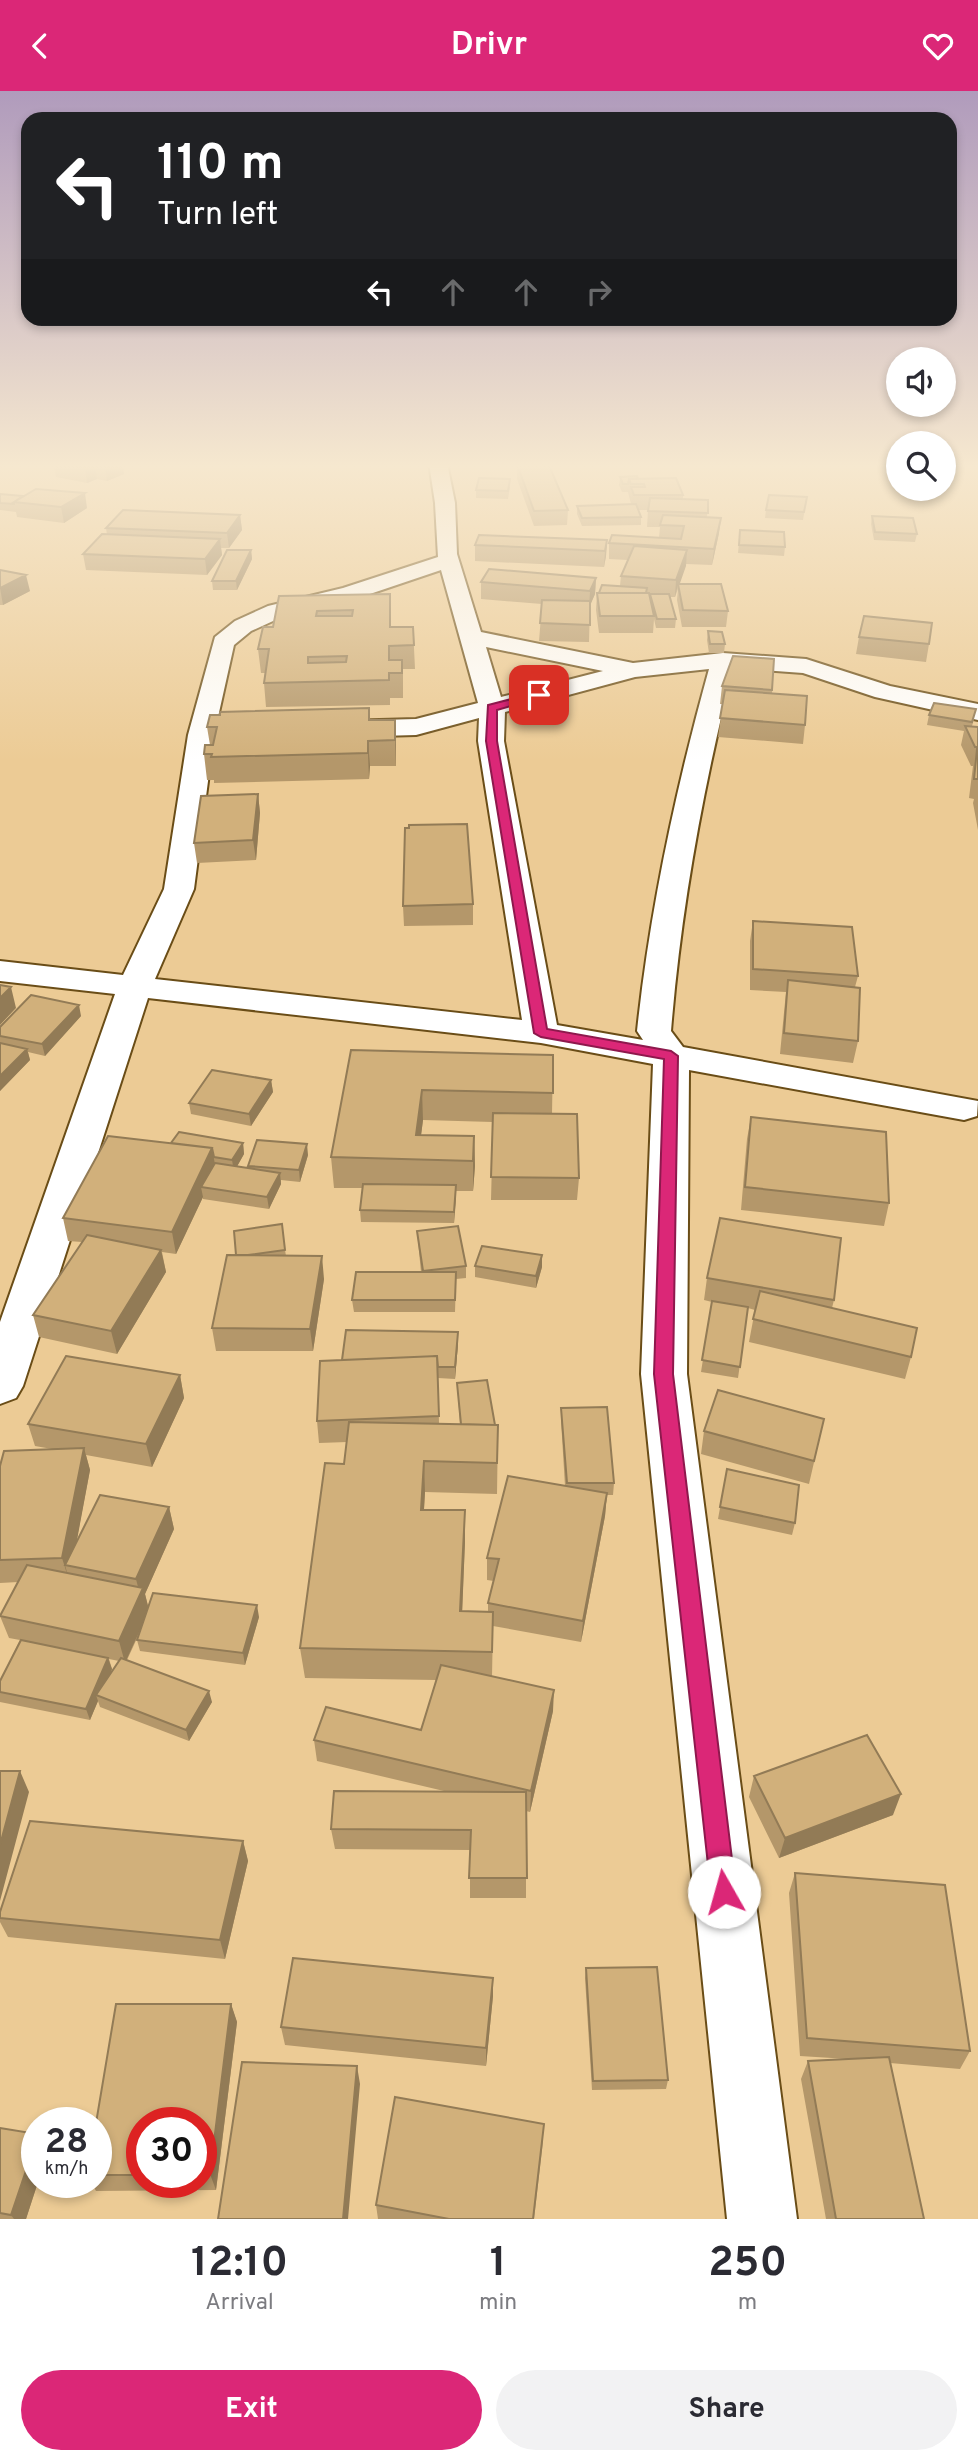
<!DOCTYPE html>
<style>
body{margin:0;font-family:Overpass,sans-serif;background:#f2f2f3;color:#2b2b33;height:100vh;display:flex;flex-direction:column;font-size:26px;white-space:nowrap}
*{box-sizing:border-box;margin:0}
p{font-size:23px;color:#7c7c81}
.icon{flex:none;width:38px;height:38px;fill:none;stroke:currentColor;stroke-width:2;stroke-linecap:round;stroke-linejoin:round}
.map{position:relative;height:2128px;overflow:hidden}
.details{display:flex;flex-direction:column;background:#fff;flex:1}
.details>*{flex:none}
.hud{position:absolute;left:21px;top:21px;width:936px;height:214px;border-radius:21px;box-shadow:0 4px 10px #0003;background:#202124;color:#fff;overflow:hidden}
.buttons{position:absolute;left:886px;top:256px;display:grid;gap:14px}
.buttons a{display:grid;place-items:center;width:70px;height:70px;border-radius:50%;background:#fff;box-shadow:0 4px 10px #0003;font-size:35px}
.speed{position:absolute;left:21px;top:2016px;display:flex;gap:14px;font-size:35px;font-weight:700;text-align:center}
.speed>*{display:grid;place-content:center;width:91px;height:91px;border-radius:50%;background:#fff;box-shadow:0 4px 10px #0003;line-height:1}
.speed small{font-size:18px;font-weight:400}
.speed .limit{border:10px solid #d22;background:#fff;color:#111}
.pin{position:absolute;display:grid;place-items:center;width:60px;height:60px;color:#fff;margin:-30px;border-radius:14px;box-shadow:0 4px 10px #0006}
.me{position:absolute;width:77px;margin:-38px;rotate:353deg;stroke-linejoin:round;filter:drop-shadow(0 0 5px #0008)}
.turn{display:flex;align-items:center;gap:24px;height:147px;padding:0 21px;font-size:32px}
.turn .icon{width:91px;height:91px;stroke-width:2.5}
.turn b{display:block;font-size:49px;line-height:60px}
.lanes{display:flex;align-items:center;height:66px;padding:0 21px;background:#0003;justify-content:center;gap:35px;direction:ltr}
.lanes .off{opacity:.35}
.eta{display:flex;justify-content:space-evenly;align-items:center;height:119px;text-align:center}
.eta b{font-size:42px;font-weight:700;line-height:49px}
.cta{display:flex;gap:14px;margin-top:auto;padding:14px 21px}
.cta a{flex:1;height:80px;border-radius:42px;background:#db2777;color:#fff;font-size:28px;font-weight:700;line-height:80px;text-align:center}
.cta a+a{background:#f2f2f3;color:#2b2b33}
header{display:flex;justify-content:space-between;align-items:center;height:91px;padding:0 21px;background:#db2777;color:#fff;font-size:32px;font-weight:700}
.map>svg:first-child{display:block}
.lines{fill:none;stroke-linecap:round;stroke-linejoin:round}
.stream{fill:#fd767b;fill-rule:evenodd}
.minor-casing{stroke:#6a4d17;stroke-width:4}
.minor{fill:#fff;fill-rule:evenodd}
.wall{fill:#b4976a;fill-rule:evenodd}
.shaded-wall{fill:#927b56}
.building{fill:#d1b07b;stroke:#927b56;stroke-width:2;fill-rule:evenodd}
.route{fill:#db2777;stroke:#8e194d;stroke-width:2}
</style>
<header><svg class="icon" aria-label="back" viewBox="0 0 24 24"><path d="M15 5l-7 7 7 7"/></svg>Drivr<svg class="icon" aria-label="heart" viewBox="0 0 24 24"><path d="M12 20l-8-8c-3-5 5-10 8-4 3-6 11-1 8 4z"/></svg></header>
<div class="map">
<svg width="978" height="2128" viewBox="0 0 978 2128">
<rect width="100%" height="100%" fill="#eccb95"/>
<g class="lines">
<path class="stream" d="M4,372H16L0,378V374Z"/>
<defs>
<path id="minor" d="M429,372H447L455,412L457,463L481,541L633,572L723,562L806,568L890,595L978,613V629L875,606L803,582L733,577C703,697 681,817 671,940L683,956L978,1010L977,1025L964,1029L689,979L687,1283L797,2128H727L641,1283L653,973L541,952L148,907L23,1295L16,1307L0,1313V1231L115,903L0,890V870L123,884L164,798L188,644L215,546L235,530L268,515L343,497L438,466L435,412ZM441,479L478,612L416,628L343,630L334,633L330,638L334,643L343,646L416,644L479,627L478,650L522,929L155,888L194,798L214,644L234,554L251,540L284,525L358,507ZM486,556L603,580L501,606ZM709,578C676,697 650,817 637,940L643,949L557,934L504,650L505,621L635,586Z"/>
</defs>
<use href="#minor" class="minor-casing"/>
<use href="#minor" class="minor"/>
</g>
<path class="wall" d="M53,372H122L124,383L107,390L97,388L87,392L56,386Z
M553,372L549,374L568,419L567,434L534,435L517,388V373Z
M620,386L638,388L683,404V408L708,409L707,426L719,442L712,474L686,473L679,493L728,520L726,536H682L677,509L678,498L675,506H670L676,528L675,537H656L654,528L653,542H599L596,519L597,502L620,495L621,485L628,469L609,468V452L659,447L660,436H647L648,419H639L641,426V434L582,435L577,423V415L631,413L628,401H622L619,394Z
M510,396L508,408L476,407V399Z
M0,403L87,417L64,432L17,426L16,421L0,419Z
M807,406L803,429L765,427L766,419Z
M240,424L242,439L229,457H221L222,464L207,484L86,479L83,463L107,444L106,437Z
M872,425L917,443L915,451L874,449L871,433Z
M740,439L785,456L784,465L738,462Z
M607,449L606,465L604,476L475,470V454Z
M251,459L252,468L237,499H213L212,490Z
M0,479L30,500L3,514H0Z
M596,487L595,503L590,514L589,551L539,550L542,513L481,508V491Z
M279,505L391,526V536H413L415,578H403V607H390V614L266,616L264,592L265,582H261L258,558L273,536Z
M708,540L725,553L724,562H709L707,549Z
M859,546L929,553L926,571L856,563Z
M774,568L772,602L805,634L803,653L718,646L723,613H720L722,595Z
M369,617L370,629H395L396,654V675H370L369,688L214,692V689H207L204,663L210,654L207,636Z
M929,624L974,628L972,635L978,636V739L973,712L974,708L969,707L973,675H971L961,654L964,640L927,634Z
M258,703L260,722L256,769L197,772L194,752Z
M473,813V834L404,835L403,815Z
M753,830L858,885L855,896L858,950L853,972L780,963L786,901L750,899V850Z
M81,925L45,965L28,961L30,969L0,1000V936Z
M351,959L553,964L552,1023L579,1087L577,1109H491L493,1031L423,1029L421,1044L474,1045L475,1075L473,1100H456L454,1132L361,1131L360,1119L363,1097H334L331,1066Z
M271,989L273,1001L251,1035L191,1023L189,1012Z
M751,1026L889,1112L884,1135L741,1119L747,1048Z
M171,1052H243L244,1063L237,1075L248,1077V1075L308,1064L300,1091L281,1089V1093L269,1118L203,1108V1106L176,1163L162,1161L166,1181L117,1263L39,1246L33,1224L82,1151L68,1150L63,1127Z
M417,1140L466,1175V1187L456,1188L455,1221H354L352,1209L421,1181Z
M285,1159L286,1165L324,1188L313,1260H216L212,1237L236,1164Z
M542,1164V1176L536,1197L475,1186V1175Z
M707,1187L834,1209L832,1217L911,1266L905,1288L749,1251L755,1219L748,1217L738,1287L701,1281L712,1211L704,1209Z
M458,1241V1253L455,1288L438,1287L439,1333H460L457,1292L495,1334H498L497,1403L425,1401L424,1419H465V1450L462,1520H488V1512L494,1490L487,1489V1467L565,1395L561,1329V1317L614,1392L613,1404H607L605,1425L581,1551L493,1535L492,1585L553,1620L530,1721L526,1720V1807H470V1759L335,1758L331,1738L444,1700L317,1670L314,1649L421,1639L436,1589L305,1587L300,1557L344,1373L347,1351L319,1352L317,1330L342,1269Z
M180,1284L184,1307L152,1376L86,1364L90,1379L76,1452L169,1416L174,1438L145,1503L148,1515L259,1526L245,1574L140,1560L137,1549L139,1543L127,1569L212,1611L189,1650L100,1616L98,1610L90,1629L0,1611V1590L20,1549L9,1547L0,1525L18,1491L0,1492V1375L52,1358L35,1355L28,1333ZM109,1568L119,1570L109,1586L112,1578Z
M824,1328L809,1393L701,1363L704,1340Z
M727,1378L795,1432L792,1444L718,1428Z
M754,1685L893,1724L779,1767L749,1706Z
M243,1750L248,1770L225,1868L8,1846L0,1831V1821Z
M795,1782L970,1960L960,1978L890,1972L924,2128H826L801,1988L808,1970L848,1968L800,1965L789,1802Z
M586,1877L668,1989L666,1998L592,1999L585,1887Z
M493,1887V1905L486,1975L285,1954L281,1936Z
M231,1913L237,1931L216,2099L96,2100L91,2091H96V2032ZM142,2032H201V2091H142Z
M0,2037L37,2091H38L26,2128H0Z
M543,2050L534,2128H378L376,2114Z"/>
<path class="shaded-wall" d="M111,372H122L124,383L107,390L105,375Z
M95,373L97,388L87,392L85,377Z
M85,402L87,417L64,432L61,416Z
M240,424L242,439L229,457L227,442Z
M721,427L719,442L712,474L714,458Z
M220,448L222,464L207,484L205,468Z
M607,449L606,465L604,476L605,460Z
M251,459L252,468L237,499L236,490Z
M687,459L686,475L679,495L678,493L675,506L676,489Z
M26,484L30,500L3,514L0,497Z
M596,487L595,503L589,517L590,500Z
M390,503L391,526V555L390,536Z
M395,629L396,654V675L395,649Z
M368,650L370,675L369,688L368,662Z
M258,703L260,722L256,769L253,749Z
M11,896L16,917L0,934V907Z
M79,914L81,925L45,965L42,953Z
M27,958L30,969L0,1000V985Z
M271,989L273,1001L251,1035L249,1023Z
M422,999L423,1029L418,1068L416,1044Z
M474,1045L475,1075L473,1100V1070Z
M243,1052L244,1063L234,1081L232,1069Z
M307,1053L308,1064L300,1091L299,1079Z
M212,1057L216,1079L201,1096L203,1106L176,1163L172,1141Z
M280,1082L281,1093L269,1118L267,1106Z
M456,1094V1105L454,1132V1121Z
M161,1159L166,1181L117,1263L111,1240Z
M542,1164V1176L536,1197V1185Z
M322,1165L324,1188L313,1260L310,1238Z
M458,1241V1253L455,1288V1276Z
M180,1284L184,1307L152,1376L146,1353Z
M84,1357L90,1379L72,1476L65,1474L69,1489L62,1467Z
M424,1370L425,1401L422,1449L421,1419Z
M607,1402L605,1425L581,1551L583,1530Z
M169,1416L174,1438L145,1503L149,1519L125,1572L119,1550L140,1504L136,1488Z
M465,1419V1450L461,1550L460,1520Z
M257,1514L259,1526L245,1574L243,1562Z
M108,1567L112,1578L100,1606L96,1604L98,1610L90,1629L86,1618Z
M554,1599L553,1620L530,1721L531,1700Z
M209,1600L212,1611L189,1650L186,1639Z
M20,1680L29,1701L0,1810V1754Z
M901,1703L893,1724L779,1767L785,1747Z
M243,1750L248,1770L225,1868L220,1849Z
M493,1887V1905L486,1975V1957Z
M231,1913L237,1931L216,2099L210,2083Z
M357,1975L360,1993L348,2128H343Z
M37,2047V2091H38L26,2128H14L11,2124Z"/>
<path class="building" d="M59,372H111L105,375L95,373L85,377Z
M548,372L568,419L534,420L517,373Z
M637,385L638,388H629L628,393H623L620,386Z
M479,387L510,388L508,400L476,399Z
M676,387L683,404H634L631,396H645L644,393H631L629,388Z
M36,398L85,402L61,416L14,411Z
M0,403L23,405L14,411V413L0,412Z
M769,404L807,406L804,421L766,419Z
M650,407L708,409V422L648,420Z
M636,413L641,426L582,427L577,415Z
M123,419L240,424L227,442L106,437Z
M663,424L721,427L714,458L609,452L612,444L681,448L684,435L660,434Z
M872,425L913,427L917,443L875,441Z
M740,439L784,441L785,456L739,454Z
M102,443L220,448L205,468L83,463Z
M479,444L607,449L605,460L475,454Z
M634,455L687,459L676,489L621,485Z
M227,459H251L236,490H212Z
M489,478L596,487L590,500L481,491Z
M0,479L26,484L0,497Z
M678,493H721L728,520L683,519Z
M602,494L647,497L646,502H599Z
M597,502H649L654,525H600Z
M390,503V536H413L414,554L389,555V569H402V582H389V589L264,592L269,558H258L263,536H273L279,505ZM353,519L352,525H316L317,520ZM347,565L346,571L308,572V566Z
M650,503H669L676,528H657Z
M542,509L590,510V534L540,532Z
M864,525L932,532L929,553L859,546Z
M708,540L722,541L725,553H710Z
M733,565L774,568L772,599L722,595Z
M725,599L807,605L805,634L720,627Z
M934,612L976,618L972,631L929,624Z
M369,617V629H395V649L368,650V662L211,666L212,663H204L205,654H213L217,636H207L210,624H220V621Z
M965,635L978,636V656H975Z
M977,658H978V688H974Z
M258,703L253,749L194,752L201,705Z
M467,733L473,813L403,815L405,737H409V734Z
M753,830L852,836L858,885L753,878Z
M788,889L860,897L858,950L784,942Z
M0,894L11,896L0,907Z
M31,904L79,914L42,953L0,945V936Z
M0,952L27,958L0,985Z
M351,959L553,964V1002L422,999L416,1044L474,1045L473,1070L331,1066Z
M212,979L271,989L249,1023L189,1012Z
M493,1022L577,1023L579,1087L491,1086Z
M751,1026L886,1041L889,1112L745,1096Z
M179,1041L243,1052L232,1069L214,1066L212,1057L171,1052Z
M108,1045L212,1057L172,1141L63,1127Z
M257,1049L307,1053L299,1079L248,1075Z
M215,1072L280,1082L267,1106L201,1096Z
M363,1093L456,1094L454,1121L360,1119Z
M720,1127L841,1147L834,1209L707,1187Z
M282,1133L285,1159L248,1164H236L234,1140Z
M458,1135L466,1175L423,1180L417,1140Z
M87,1144L161,1159L111,1240L33,1224Z
M482,1155L542,1164L536,1185L475,1175Z
M227,1164L322,1165L310,1238L212,1237Z
M356,1181H456L455,1209H352Z
M760,1200L917,1237L911,1266L753,1228Z
M712,1210L748,1216L740,1276L702,1269Z
M346,1239L458,1241L455,1276H438L437,1265L342,1269Z
M66,1265L180,1284L146,1353L28,1333Z
M437,1265L439,1325L317,1330L320,1270Z
M487,1289L495,1334L461,1333L457,1292Z
M718,1299L824,1328L814,1370L704,1340Z
M607,1316L614,1392H567L561,1317Z
M349,1331L498,1334L497,1372L424,1370L421,1419H465L460,1520L493,1521L492,1561L300,1557L325,1372L344,1373Z
M84,1357L62,1467L0,1469V1375L4,1360Z
M727,1378L799,1394L795,1432L720,1416Z
M508,1385L607,1402L583,1530L488,1512L499,1468L487,1467Z
M100,1404L169,1416L136,1488L65,1474Z
M27,1474L143,1497L119,1550L0,1525Z
M153,1502L257,1514L243,1562L137,1549Z
M21,1549L108,1567L86,1618L0,1601V1590Z
M121,1567L209,1600L186,1639L96,1604Z
M441,1574L554,1599L531,1700L314,1649L326,1616L421,1639Z
M867,1644L901,1703L785,1747L754,1685Z
M0,1680H20L0,1754Z
M334,1700L526,1701L527,1787H469L471,1739L331,1738Z
M30,1730L243,1750L220,1849L0,1827V1821Z
M795,1782L945,1794L970,1960L807,1947Z
M293,1867L493,1887L486,1957L281,1936Z
M657,1876L668,1989L593,1990L586,1877Z
M116,1913H231L210,2083H201V2032H142V2084H96V2032Z
M889,1966L924,2128H836L808,1970Z
M242,1971L357,1975L343,2128H218Z
M395,2006L544,2033L533,2128H449L376,2114Z
M0,2037L37,2043V2047L11,2124L0,2122Z"/>
<linearGradient id="sky" x2="0" y2="1"><stop stop-color="#b09bbc"/><stop offset="0.56" stop-color="#f6e8cf"/><stop offset="1" stop-color="#f6e8cf" stop-opacity="0"/></linearGradient>
<rect width="978" height="670" fill="url(#sky)"/>
<path class="route" d="M539,601L544,604L543,606L497,619V650L547,938L671,960L678,965L673,1283L736,1801L732,1810L724,1813L715,1810L711,1801L654,1283L664,968L541,946L534,942L486,650L488,614Z"/>
</svg>
<div class="buttons">
<a><svg class="icon" aria-label="sound" viewBox="0 0 24 24"><path d="M4 9h4l5-4v14l-5-4H4zM17 9q2 3 0 6"/></svg></a>
<a><svg class="icon" aria-label="search" viewBox="0 0 24 24"><circle cx="10" cy="10" r="6"/><path d="M15 15l6 6"/></svg></a>
</div>
<div class="speed"><div>28<small>km/h</small></div><div class="limit">30</div></div>
<div class="pin" style="left:539px;top:604px;background:#d93025"><svg class="icon" aria-label="arrive" viewBox="0 0 24 24"><path d="M6 21V4h12l-3 4 3 4H6"/></svg></div>
<svg class="me" style="left:724px;top:1801px" viewBox="-20 -20 40 40"><circle r="19" fill="#fff"/><path d="M0-13L10 11 0 6-10 11z" fill="#db2777"/></svg>
<div class="hud">
<div class="turn"><svg class="icon" aria-label="left" viewBox="0 0 24 24"><path d="M17 20v-9H6M10 6l-5 5 5 5"/></svg><div><b>110 m</b>Turn left</div></div>
<div class="lanes"><svg class="icon" aria-label="left" viewBox="0 0 24 24"><path d="M17 20v-9H6M10 6l-5 5 5 5"/></svg><svg class="icon off" aria-label="ahead" viewBox="0 0 24 24"><path d="M12 20V5M6 11l6-6 6 6"/></svg><svg class="icon off" aria-label="ahead" viewBox="0 0 24 24"><path d="M12 20V5M6 11l6-6 6 6"/></svg><svg class="icon off" aria-label="right" viewBox="0 0 24 24"><path d="M7 20v-9h11M14 6l5 5-5 5"/></svg></div>
</div>
</div>
<section class="details">
<div class="eta">
<div><b>12:10</b><p>Arrival</p></div>
<div><b>1</b><p>min</p></div>
<div><b>250</b><p>m</p></div>
</div>
<div class="cta"><a>Exit</a><a>Share</a></div>
</section>
